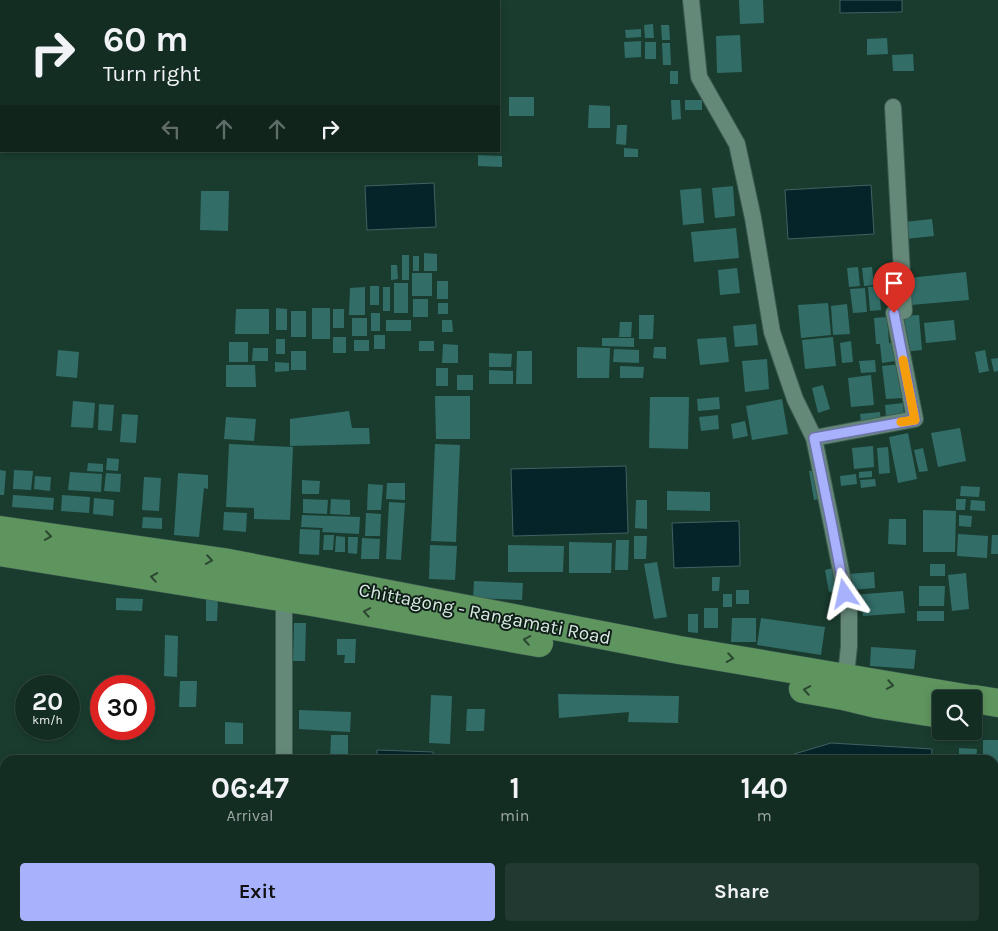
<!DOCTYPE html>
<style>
body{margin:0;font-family:Karla,sans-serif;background:#213930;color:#f1f3f6;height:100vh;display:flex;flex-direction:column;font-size:19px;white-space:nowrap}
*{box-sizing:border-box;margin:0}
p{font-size:16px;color:#9da8a6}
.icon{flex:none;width:28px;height:28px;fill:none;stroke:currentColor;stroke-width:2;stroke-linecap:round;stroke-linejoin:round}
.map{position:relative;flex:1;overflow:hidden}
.drawer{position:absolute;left:0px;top:755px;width:999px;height:176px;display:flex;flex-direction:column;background:#142d23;border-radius:15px 15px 0 0;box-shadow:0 2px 8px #0003,0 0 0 1px #334941}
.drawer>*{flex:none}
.hud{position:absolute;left:0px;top:0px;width:500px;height:152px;box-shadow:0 2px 8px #0003,0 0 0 1px #334941;background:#142d23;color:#f1f3f6;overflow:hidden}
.fabs{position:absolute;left:932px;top:690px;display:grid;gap:10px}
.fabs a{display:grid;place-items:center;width:50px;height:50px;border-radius:5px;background:#142d23;box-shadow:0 2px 8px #0003,0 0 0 1px #334941;font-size:25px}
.speed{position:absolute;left:15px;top:675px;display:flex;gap:10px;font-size:25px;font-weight:700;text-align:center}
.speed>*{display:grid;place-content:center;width:65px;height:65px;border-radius:50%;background:#142d23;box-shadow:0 2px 8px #0003,0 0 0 1px #334941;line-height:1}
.speed small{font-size:12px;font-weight:400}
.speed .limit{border:8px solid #d22;background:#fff;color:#111}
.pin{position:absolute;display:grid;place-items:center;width:42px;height:42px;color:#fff;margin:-51px -21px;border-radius:50% 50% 50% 0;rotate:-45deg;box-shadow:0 0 5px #0007}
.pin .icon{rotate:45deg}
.me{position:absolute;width:55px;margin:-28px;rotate:349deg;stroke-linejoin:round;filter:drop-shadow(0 0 4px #0008)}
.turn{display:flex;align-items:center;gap:18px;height:105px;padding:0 20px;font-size:22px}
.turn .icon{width:65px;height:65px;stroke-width:2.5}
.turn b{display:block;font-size:35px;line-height:42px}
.lanes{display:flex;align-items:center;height:48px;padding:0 20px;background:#0003;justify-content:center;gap:25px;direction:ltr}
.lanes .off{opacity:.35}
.eta{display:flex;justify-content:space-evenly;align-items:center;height:85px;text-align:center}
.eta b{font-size:30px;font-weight:700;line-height:35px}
.button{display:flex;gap:10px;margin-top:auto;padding:10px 20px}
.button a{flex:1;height:58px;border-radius:5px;background:#a7b1fc;color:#111;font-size:20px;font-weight:700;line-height:58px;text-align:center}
.button a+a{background:#213930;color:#f1f3f6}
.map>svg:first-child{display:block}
.water{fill:#052429;stroke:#446061}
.building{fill:#326d68}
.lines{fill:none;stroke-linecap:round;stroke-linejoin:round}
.street-casing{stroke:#3c5a50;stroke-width:18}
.highway-casing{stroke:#3c5a50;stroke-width:29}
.street{stroke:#658979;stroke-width:16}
.highway{stroke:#5e945e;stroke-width:28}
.oneway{stroke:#2c4831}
.route-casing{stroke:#6d73a4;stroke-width:12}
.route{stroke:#a7b1fc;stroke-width:9}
.slow{stroke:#f59e0b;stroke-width:9}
.labels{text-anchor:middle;stroke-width:4;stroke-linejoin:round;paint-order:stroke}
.street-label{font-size:19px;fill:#d8ebe3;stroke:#111f19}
</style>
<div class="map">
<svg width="998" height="931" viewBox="0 0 998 931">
<rect width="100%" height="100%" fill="#1a3c2f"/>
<path class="water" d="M840,0H902V12L840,13Z
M434,183L436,227L367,230L365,186Z
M871,185L874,234L788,239L785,190Z
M626,466L628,533L513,536L511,469Z
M739,521L740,566L674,568L672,523Z
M831,743L932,749L931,760H774Z
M377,750L433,752V760H377Z
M597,926H904L903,931H598Z"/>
<path class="building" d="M739,0H763L764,23L740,24Z
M653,24L654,38H645L644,25Z
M661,25H669L670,40H662Z
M641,29V37L626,38L625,30Z
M740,35L742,72L717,73L716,36Z
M887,38L888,54L867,55V39Z
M641,41V57L625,58L624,42Z
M645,42H656V59H645Z
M662,43H670L671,65H663Z
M913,54L914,71H893L892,55Z
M670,71H678V84H670Z
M509,97H534V116H509Z
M671,100H680L681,119L672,120Z
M685,100H702V110H685Z
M589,105L610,106V128H588Z
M617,125H627L626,145L616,144Z
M624,148L638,149V157H624Z
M478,155L502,156V167L478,166Z
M733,186L735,216L715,218L712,188Z
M701,188L704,223L683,225L680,190Z
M201,191H229L228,231L200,230Z
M932,219L934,236L905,239L904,222Z
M736,228L739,258L694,262L691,232Z
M424,253L437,254V271H424Z
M402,255H409V280H402Z
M413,256H419V271H413Z
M391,265H397L398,279L391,280Z
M858,267L860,286L849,287L847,268Z
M872,267L874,285L864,286L862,268Z
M737,268L740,293L720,295L718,270Z
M966,272L969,300L911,305L908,278Z
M412,273H432V296H412Z
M437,281H448V299H437Z
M394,283H408V313H394Z
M370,286H379V305H370Z
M879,286L881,310L870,311L868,287Z
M365,287V315H349L350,288Z
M383,287H390V311H383Z
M865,288L867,312L853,313L850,289Z
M413,299H428V317H413Z
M438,303H448V314H438Z
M828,303L831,335L801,338L798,305Z
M847,304L850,334L833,335L831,306Z
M276,308L287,309V330H276Z
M312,308H330V339H312Z
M236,309H269V334H235Z
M333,309H344V328H333Z
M291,311H306V337H291Z
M371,313H380V331H371Z
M639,315H654L653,339H639Z
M919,315L922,350L903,352L900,316Z
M887,317L889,343H893L895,361L882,363L880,344H876L874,318Z
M352,318H367V336H352Z
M386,320H411V331H386Z
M442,320H452L453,332H442Z
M954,320L956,340L926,343L924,323Z
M620,322H632L631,337H619Z
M756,324L758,345L735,347L733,326Z
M374,335H385V349H374Z
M333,337H346V353H333Z
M726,337L729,362L700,365L697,339Z
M833,337L836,366L805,369L802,340Z
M602,338H634V347L602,346Z
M276,339H285V354H276Z
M354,340H369V351H354Z
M419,341H434V351H419Z
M851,341L853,362L842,363L840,343Z
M229,342H248V362H229Z
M443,344L458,345V363H442Z
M577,347L610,348L609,378H577Z
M654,347H666V359L653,358Z
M253,348H268V361H252Z
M614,349L639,350V363L613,362Z
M58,350L79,352L77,378L56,376Z
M985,350L989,371L979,373L975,352Z
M291,351H306V370H291Z
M517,351H532V384H516Z
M489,353L512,354L511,367H489Z
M998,358V371L994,372L991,359Z
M767,359L769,389L745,392L742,361Z
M875,360L876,372L861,373L859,361Z
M275,362L289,363V371L275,372Z
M900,364L903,398L886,399L882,366Z
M226,365H255L256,387H226Z
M620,366L644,367L643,378H620Z
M436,368H448V386H436Z
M489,370L513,371V384H489Z
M457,375H473V390H457Z
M871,375L874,405L851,407L848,378Z
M823,385L830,409L818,413L812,388Z
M435,396H470V439H436Z
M650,397H689L688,449L649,448Z
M719,397L720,409L698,411L697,399Z
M782,399L788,434L752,440L746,406Z
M73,401L95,403L93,428L71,427Z
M903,403L904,415L886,416L885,405Z
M99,404L114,405L112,431L98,430Z
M349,411L352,428H369L370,444L290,446V419Z
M880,412L881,423L861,424L860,414Z
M122,414L138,415L136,443L120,442Z
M718,415L719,429L701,431L699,417Z
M226,417L256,419L254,441L224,439Z
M745,421L748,436L733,439L731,424Z
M960,428L966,461L938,467L931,433Z
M908,433L917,479L898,483L889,437Z
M229,444L293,447L290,520L254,519V508L226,507Z
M435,444L460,445L456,542L431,541Z
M873,446L874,467L854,469L852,448Z
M888,447L890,473L879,474L877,448Z
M923,448L928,471L919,472L914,450Z
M107,458L119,459L118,471L106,470Z
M88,463L103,464V472L87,471Z
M0,470L6,471L4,495H0Z
M14,470L33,471L31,490L13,489Z
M818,470L824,498L814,500L809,471Z
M872,471V477L859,478V472Z
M70,472L102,474L101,492L68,490Z
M106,473L121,474L120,492L104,491Z
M178,473L208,475V489L204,488L199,537L174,535Z
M856,474L857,484L841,486L840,476Z
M35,476L51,477L50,491L34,489Z
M144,477L161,478L159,511L142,510Z
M875,479L876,486L861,488L860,480Z
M302,480L320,481L319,494H302Z
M387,483H405V500L386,499Z
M368,484L383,485L381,510H367Z
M961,486L980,487L979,497L960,496Z
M667,491L710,492V511L667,510Z
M13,495L54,498L53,510L12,507Z
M62,495L90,497L89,513L61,511Z
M94,498L114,500L113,516L93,514Z
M303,499L328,500L327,514L303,513Z
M331,499L350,500V515L330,514Z
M956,499H966L965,510H956Z
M636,500H647V529L635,528Z
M971,500L985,501V511L970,510Z
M389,502L405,503L401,560L386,559Z
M923,510L956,511L955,552H923Z
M224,512L247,513L246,532L223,530Z
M366,513L381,514L380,536H365Z
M302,515L360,517L359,534L322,532L323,528L301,527Z
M959,515L972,516L971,527L959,526Z
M143,517L162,518V529L142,528Z
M889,519H906V545L888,544Z
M300,529L320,530L319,555L299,554Z
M958,534L988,536L987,558L957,556Z
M324,535H334L333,550H323Z
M992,535H998V554H991Z
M336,536L345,537V552H335Z
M634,536H647L646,559H634Z
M348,537H358L357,554L348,553Z
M362,538L380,539L379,559H361Z
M616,540H629L628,570H615Z
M569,542L612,543L611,573H569Z
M430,545L457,546L455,580L429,579Z
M508,545L564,546L563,572H508Z
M657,562L667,617L654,619L644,564Z
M930,564H945V576H930Z
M837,567L841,590L829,592L825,570Z
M874,572L875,588L850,590L849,574Z
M966,573L969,609L952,611L948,575Z
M712,577H720L719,591H712Z
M474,581L523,583L522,600L473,598Z
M919,586H945L944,606H919Z
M736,590H749V604H736Z
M903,591L905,613L863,616L862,608H854L853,595Z
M723,594H732V607H723Z
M116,598L143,599L142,611L116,610Z
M206,599H218L217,621H206Z
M704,608H718V628H704Z
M917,611H944V621H917Z
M688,614H698V633L688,632Z
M732,618H756V642H731Z
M761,618L825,627L821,655L757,645Z
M294,623H306L305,661H293Z
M165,635L178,636L177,677L164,676Z
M337,639H356L355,663H344L345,655H337Z
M871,647L916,650L914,669L870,666Z
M180,681H197L196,707H179Z
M558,694L679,696L678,723L628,722L629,712L559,718Z
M431,695L452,696L450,744L429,743Z
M467,709H485L484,731H466Z
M299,710L351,712L350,732L299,729Z
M225,722L243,723V744H225Z
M331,735H348V760H330Z
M983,740H998V774H994V760H983Z
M959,748L977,749L976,760H959Z
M996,831H998V867L995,866Z
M0,880H5V926H31V931H0Z
M69,926H99V931H69Z
M252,926H276V931H252Z
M296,926H354V931H296Z
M935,926H978V931H935Z"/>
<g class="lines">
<defs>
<path id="street" d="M691,0L699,77L737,144L753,218L772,332L795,399L814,438L832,526L849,611V646L845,685
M814,438L915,419L894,313L904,311L893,107
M284,760V598
M107,931V926"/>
<path id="highway" d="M0,530L223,562L679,650L970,699
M0,552L312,602L539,643
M803,689L843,696L876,704L941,714
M974,699L998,703"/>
</defs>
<use href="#street" class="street-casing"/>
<use href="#highway" class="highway-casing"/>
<use href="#street" class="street"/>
<use href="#highway" class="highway"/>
</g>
<defs><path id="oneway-chevron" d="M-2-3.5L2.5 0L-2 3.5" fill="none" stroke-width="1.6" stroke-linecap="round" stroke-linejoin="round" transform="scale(1.25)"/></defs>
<g class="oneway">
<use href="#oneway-chevron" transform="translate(48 536) rotate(8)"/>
<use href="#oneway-chevron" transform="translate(209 560) rotate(8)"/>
<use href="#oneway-chevron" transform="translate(154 577) rotate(-171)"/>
<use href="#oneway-chevron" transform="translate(367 612) rotate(-170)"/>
<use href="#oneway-chevron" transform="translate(527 640) rotate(-170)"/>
<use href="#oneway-chevron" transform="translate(730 658) rotate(9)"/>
<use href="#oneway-chevron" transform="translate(890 685) rotate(10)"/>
<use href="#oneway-chevron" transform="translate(807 690) rotate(-170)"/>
</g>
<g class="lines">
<defs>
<path id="route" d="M845,594L832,526L814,438L915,420L894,313"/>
</defs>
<use href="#route" class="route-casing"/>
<use href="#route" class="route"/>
<path class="slow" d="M901,422L915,420L903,360"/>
</g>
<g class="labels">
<g class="street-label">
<text transform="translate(485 613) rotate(11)" y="7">Chittagong - Rangamati Road</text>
</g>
</g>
</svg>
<div class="fabs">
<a><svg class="icon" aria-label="search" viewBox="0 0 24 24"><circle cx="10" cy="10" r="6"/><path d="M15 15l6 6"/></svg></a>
</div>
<div class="speed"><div>20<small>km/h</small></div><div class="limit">30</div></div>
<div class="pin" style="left:894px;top:313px;background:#d93025"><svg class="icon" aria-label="arrive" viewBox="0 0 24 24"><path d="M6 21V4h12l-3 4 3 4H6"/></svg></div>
<svg class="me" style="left:845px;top:594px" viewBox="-20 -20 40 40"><path d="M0-17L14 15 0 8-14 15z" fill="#a7b1fc" stroke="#fff" stroke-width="4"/></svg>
<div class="hud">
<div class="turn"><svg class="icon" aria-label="right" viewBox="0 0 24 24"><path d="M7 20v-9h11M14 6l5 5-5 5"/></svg><div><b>60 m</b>Turn right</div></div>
<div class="lanes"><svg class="icon off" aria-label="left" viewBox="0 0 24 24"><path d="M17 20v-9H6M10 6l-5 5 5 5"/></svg><svg class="icon off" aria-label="ahead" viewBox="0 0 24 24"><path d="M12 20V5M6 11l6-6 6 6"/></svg><svg class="icon off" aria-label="ahead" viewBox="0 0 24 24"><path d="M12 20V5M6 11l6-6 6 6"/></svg><svg class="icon" aria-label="right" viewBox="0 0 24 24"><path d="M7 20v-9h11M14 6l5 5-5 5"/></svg></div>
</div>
<section class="drawer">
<div class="eta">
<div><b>06:47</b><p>Arrival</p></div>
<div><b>1</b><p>min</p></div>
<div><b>140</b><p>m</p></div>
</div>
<div class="button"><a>Exit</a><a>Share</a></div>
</section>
</div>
